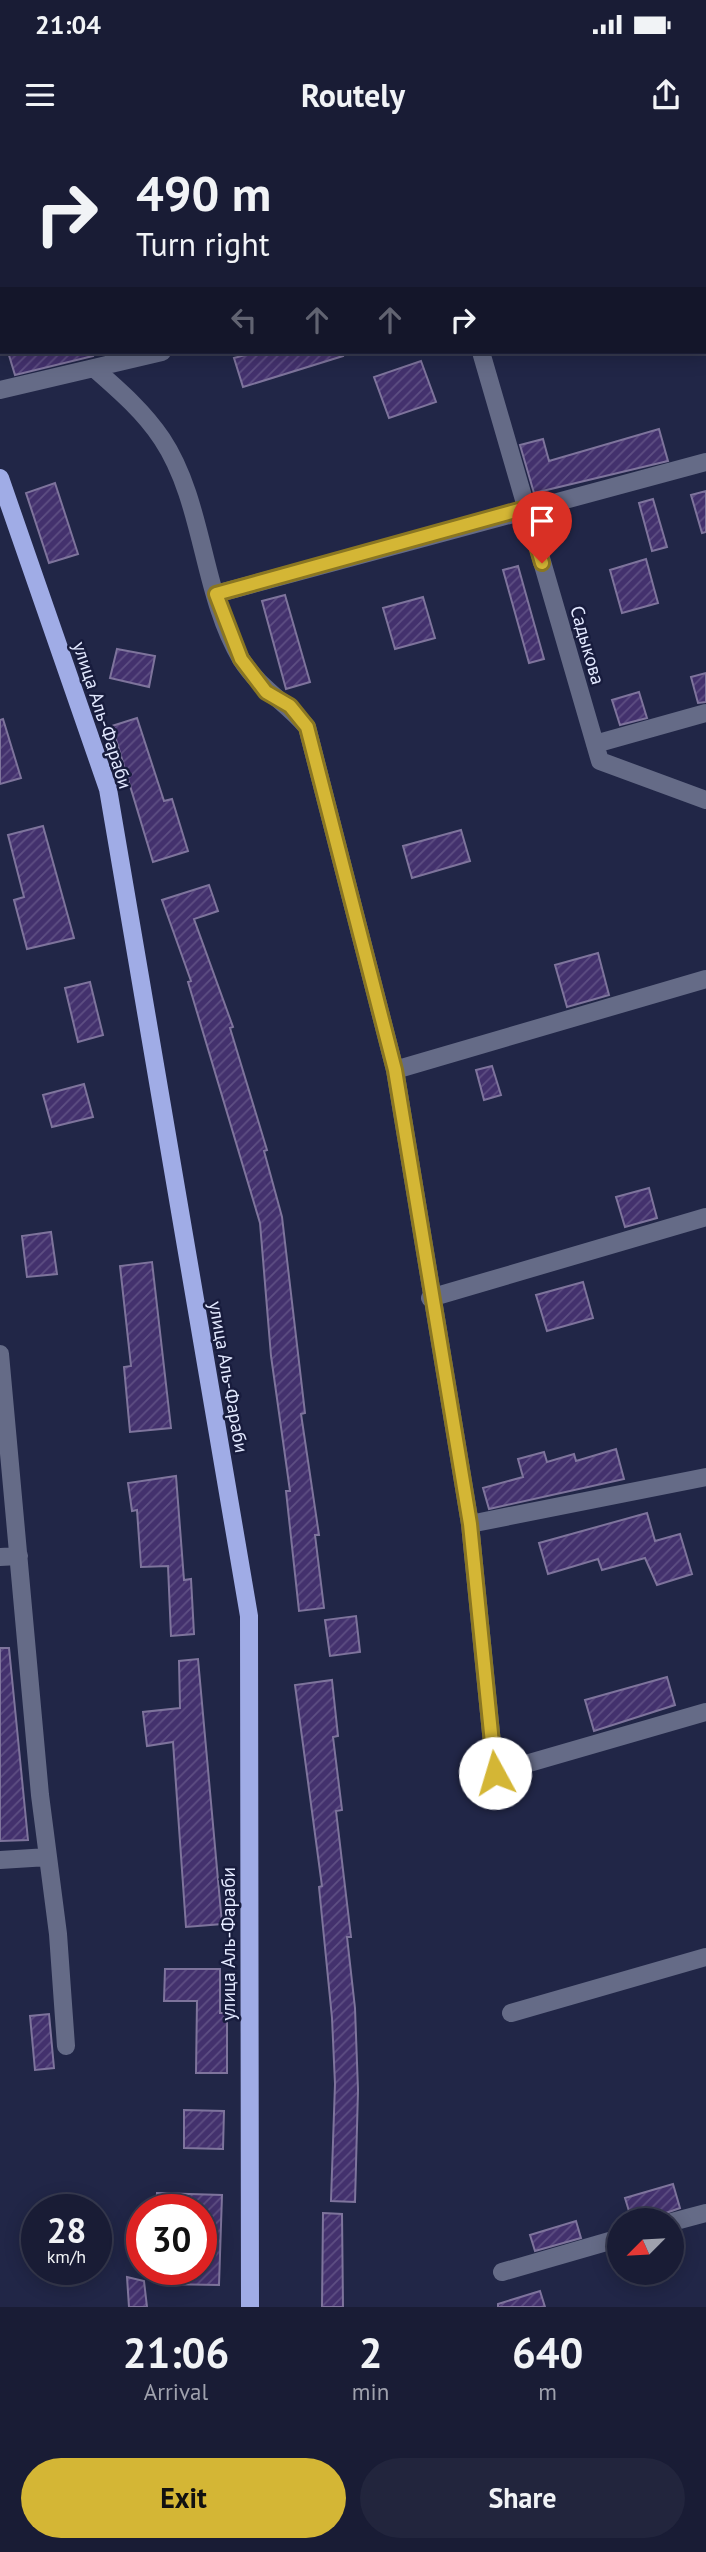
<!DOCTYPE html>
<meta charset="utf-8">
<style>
body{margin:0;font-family:"PT Sans",sans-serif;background:#22253d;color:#f1f3f6;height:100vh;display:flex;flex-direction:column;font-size:26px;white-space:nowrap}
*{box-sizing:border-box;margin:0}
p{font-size:23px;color:#9fa1ad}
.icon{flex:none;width:38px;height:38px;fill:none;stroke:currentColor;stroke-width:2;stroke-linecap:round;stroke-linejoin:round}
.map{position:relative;height:2167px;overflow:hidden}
.sheet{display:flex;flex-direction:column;background:#191c35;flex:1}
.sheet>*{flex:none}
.top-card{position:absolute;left:0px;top:0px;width:707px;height:214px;box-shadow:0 4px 18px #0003,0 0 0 2px #373a50;background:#191c35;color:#f1f3f6;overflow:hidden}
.needle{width:46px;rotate:246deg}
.fabs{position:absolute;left:607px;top:2068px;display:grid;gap:14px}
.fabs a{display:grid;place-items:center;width:77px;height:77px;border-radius:50%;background:#191c35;box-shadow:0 4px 18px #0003,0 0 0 2px #373a50;font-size:35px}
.speed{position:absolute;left:21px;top:2054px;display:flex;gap:14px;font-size:35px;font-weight:700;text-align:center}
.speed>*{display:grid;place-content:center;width:91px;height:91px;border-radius:50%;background:#191c35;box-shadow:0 4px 18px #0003,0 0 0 2px #373a50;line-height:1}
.speed small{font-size:18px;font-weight:400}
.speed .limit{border:10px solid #d22;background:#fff;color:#111}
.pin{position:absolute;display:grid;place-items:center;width:60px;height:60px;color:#fff;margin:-72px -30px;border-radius:50% 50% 50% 0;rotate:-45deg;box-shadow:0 0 7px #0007}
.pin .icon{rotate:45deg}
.me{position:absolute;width:77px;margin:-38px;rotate:354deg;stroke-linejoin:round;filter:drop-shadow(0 0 5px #0008)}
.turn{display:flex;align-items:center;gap:24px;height:147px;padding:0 21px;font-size:32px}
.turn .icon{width:91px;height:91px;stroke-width:2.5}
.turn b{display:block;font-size:49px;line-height:60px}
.lanes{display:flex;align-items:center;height:66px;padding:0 21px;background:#0003;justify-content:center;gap:35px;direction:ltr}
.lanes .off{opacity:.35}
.eta{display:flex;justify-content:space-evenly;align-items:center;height:119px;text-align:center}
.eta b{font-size:42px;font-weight:700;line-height:49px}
.primary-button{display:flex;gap:14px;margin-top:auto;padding:14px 21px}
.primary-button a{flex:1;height:80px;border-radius:42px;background:#d4b635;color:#111;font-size:28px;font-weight:700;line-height:80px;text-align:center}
.primary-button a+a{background:#22253d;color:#f1f3f6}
.status{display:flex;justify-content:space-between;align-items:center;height:49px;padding:0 35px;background:#191c35;direction:ltr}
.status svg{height:19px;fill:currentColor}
header{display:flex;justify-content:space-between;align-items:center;height:91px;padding:0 21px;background:#191c35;font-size:32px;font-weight:700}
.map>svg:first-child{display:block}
.building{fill:url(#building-hatch);stroke:#7e749c;stroke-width:2}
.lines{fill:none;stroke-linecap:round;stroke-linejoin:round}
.minor{stroke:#656b87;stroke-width:18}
.major{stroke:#a0ace6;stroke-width:18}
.route-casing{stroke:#8a7622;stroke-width:18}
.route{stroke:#d4b635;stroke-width:12}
.labels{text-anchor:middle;stroke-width:5;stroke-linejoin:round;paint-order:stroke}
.street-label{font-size:19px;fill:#e3e9ff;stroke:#181c3d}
</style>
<div class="status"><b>21:04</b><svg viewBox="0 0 49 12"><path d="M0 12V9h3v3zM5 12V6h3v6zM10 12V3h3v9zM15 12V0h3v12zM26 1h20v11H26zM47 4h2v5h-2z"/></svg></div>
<header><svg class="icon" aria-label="menu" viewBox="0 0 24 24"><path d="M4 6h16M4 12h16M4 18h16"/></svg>Routely<svg class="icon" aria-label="share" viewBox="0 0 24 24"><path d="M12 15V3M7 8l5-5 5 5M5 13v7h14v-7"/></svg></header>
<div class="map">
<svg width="706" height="2167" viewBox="0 0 706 2167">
<defs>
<pattern id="building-hatch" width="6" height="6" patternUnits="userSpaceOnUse" patternTransform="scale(1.75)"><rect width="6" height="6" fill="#43316d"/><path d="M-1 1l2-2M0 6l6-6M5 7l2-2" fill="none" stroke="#5e4f83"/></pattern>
</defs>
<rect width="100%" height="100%" fill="#212647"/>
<path class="building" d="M8,212H92L93,216L15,235Z
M257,212H342L343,216L243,247L234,218Z
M421,221L436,262L389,278L374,237Z
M659,289L668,321L534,353L520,305L543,299L549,321Z
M55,343L78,414L49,423L26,353Z
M706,351V392L702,393L691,355Z
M653,359L667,407L652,411L639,363Z
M646,419L658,463L622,473L610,430Z
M518,426L544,519L529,523L503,430Z
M285,455L310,542L286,549L262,461Z
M423,457L435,498L395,509L383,468Z
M117,509L155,516L149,547L110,538Z
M706,533V562L698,563L691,537Z
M639,552L647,578L620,585L612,560Z
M137,578L164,661L172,659L188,711L153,722L112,586Z
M3,579L21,638L0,644V580Z
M43,686L74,798L27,809L14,760L24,757L8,695Z
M461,690L470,721L412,738L403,706Z
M209,745L218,771L194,779L233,887L230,888L267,1010L264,1011L282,1077L305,1273L301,1274L319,1395H315L324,1468L299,1471L286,1351H290L271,1216L260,1083L188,842L191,841L162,760Z
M598,813L609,855L567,867L555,825Z
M90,842L103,895L78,902L65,848Z
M492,926L501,955L484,960L476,930Z
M84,944L93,977L52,987L43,955Z
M649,1048L657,1078L625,1087L616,1057Z
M51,1092L57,1134L27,1137L22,1096Z
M152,1122L171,1288L130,1292L124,1227L131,1226L120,1126Z
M583,1142L593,1178L547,1191L536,1155Z
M616,1309L624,1339L489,1369L483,1348L523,1337L518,1319L544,1312L547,1322L574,1314L576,1321Z
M176,1336L184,1440L191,1439L194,1494L171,1496L168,1426L141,1427L137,1370L132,1371L128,1343Z
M647,1373L655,1401L680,1394L692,1434L657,1445L645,1418L602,1430L598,1419L548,1434L539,1403Z
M356,1476L360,1512L330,1516L325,1480Z
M0,1508H9L28,1700L0,1701Z
M198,1519L222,1784L186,1787L173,1602L147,1606L143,1572L180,1568L179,1521Z
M667,1537L675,1565L594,1591L585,1560Z
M332,1540L338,1596L333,1597L342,1670L336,1671L351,1797H347L355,1868L358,1950L355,2062L331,2061L335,1944L332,1878L319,1747L322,1746L295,1545Z
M165,1829H220V1873H227V1933H196L197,1861H164Z
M49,1874L54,1928L35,1930L30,1876Z
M184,1970L224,1971L223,2009L184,2008Z
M673,2044L680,2068L643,2081H632L625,2058Z
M157,2053L222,2055L219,2145L160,2144V2130H201V2070H156Z
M323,2073L342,2074L343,2167H322Z
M576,2081L581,2098L535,2111L530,2095Z
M127,2137L144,2141L147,2167H129Z
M540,2151L545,2167H498V2164Z"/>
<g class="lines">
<path class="minor" d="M419,0L420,2
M194,2L201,0
M0,52L2,51
M705,67H706
M481,212L600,621L706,660
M96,230C120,251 144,272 162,299C204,362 202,454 241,519C259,548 286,562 307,587L395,930L470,1384L495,1633L706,1572
M0,250L162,212
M216,454L706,322
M595,604L706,573
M395,930L706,839
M430,1158L706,1077
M0,1214L40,1655L58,1794L66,1906
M470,1384L706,1337
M0,1417L19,1416
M0,1720L48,1717
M511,1873L706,1817
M672,2082L706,2073
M502,2132L620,2098"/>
<path class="major" d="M0,338L108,649L249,1476L250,2167"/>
</g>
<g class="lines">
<defs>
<path id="route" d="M495,1633L470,1384L395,930L307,587L290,566L266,552L241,519L216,454L526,368L542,423"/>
</defs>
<use href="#route" class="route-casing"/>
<use href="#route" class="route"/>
</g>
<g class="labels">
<g class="street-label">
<text transform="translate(588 505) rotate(74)" y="7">Садыкова</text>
<text transform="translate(103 575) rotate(72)" y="7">улица Аль-Фараби</text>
<text transform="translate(229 1237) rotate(80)" y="7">улица Аль-Фараби</text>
<text transform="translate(228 1804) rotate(-90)" y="7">улица Аль-Фараби</text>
</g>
</g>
</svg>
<div class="fabs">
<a><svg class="needle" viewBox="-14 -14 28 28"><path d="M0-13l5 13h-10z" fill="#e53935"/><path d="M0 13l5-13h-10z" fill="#9fa1ad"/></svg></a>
</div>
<div class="speed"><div>28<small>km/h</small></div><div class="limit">30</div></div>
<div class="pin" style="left:542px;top:423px;background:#d93025"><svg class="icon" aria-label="arrive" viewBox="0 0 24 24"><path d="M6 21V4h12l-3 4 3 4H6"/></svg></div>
<svg class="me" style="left:495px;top:1633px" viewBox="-20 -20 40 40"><circle r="19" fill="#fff"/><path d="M0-13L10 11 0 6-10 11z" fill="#d4b635"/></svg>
<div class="top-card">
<div class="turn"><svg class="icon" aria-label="right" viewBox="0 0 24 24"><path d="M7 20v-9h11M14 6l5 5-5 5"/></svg><div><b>490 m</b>Turn right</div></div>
<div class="lanes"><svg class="icon off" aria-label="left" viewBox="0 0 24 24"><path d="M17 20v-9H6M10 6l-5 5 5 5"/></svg><svg class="icon off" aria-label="ahead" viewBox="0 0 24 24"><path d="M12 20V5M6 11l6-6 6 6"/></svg><svg class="icon off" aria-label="ahead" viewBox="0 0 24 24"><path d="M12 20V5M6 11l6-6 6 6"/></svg><svg class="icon" aria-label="right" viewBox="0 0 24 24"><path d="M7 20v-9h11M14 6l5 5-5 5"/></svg></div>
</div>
</div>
<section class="sheet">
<div class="eta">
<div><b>21:06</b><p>Arrival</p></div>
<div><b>2</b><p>min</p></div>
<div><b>640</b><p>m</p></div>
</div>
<div class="primary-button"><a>Exit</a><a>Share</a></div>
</section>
